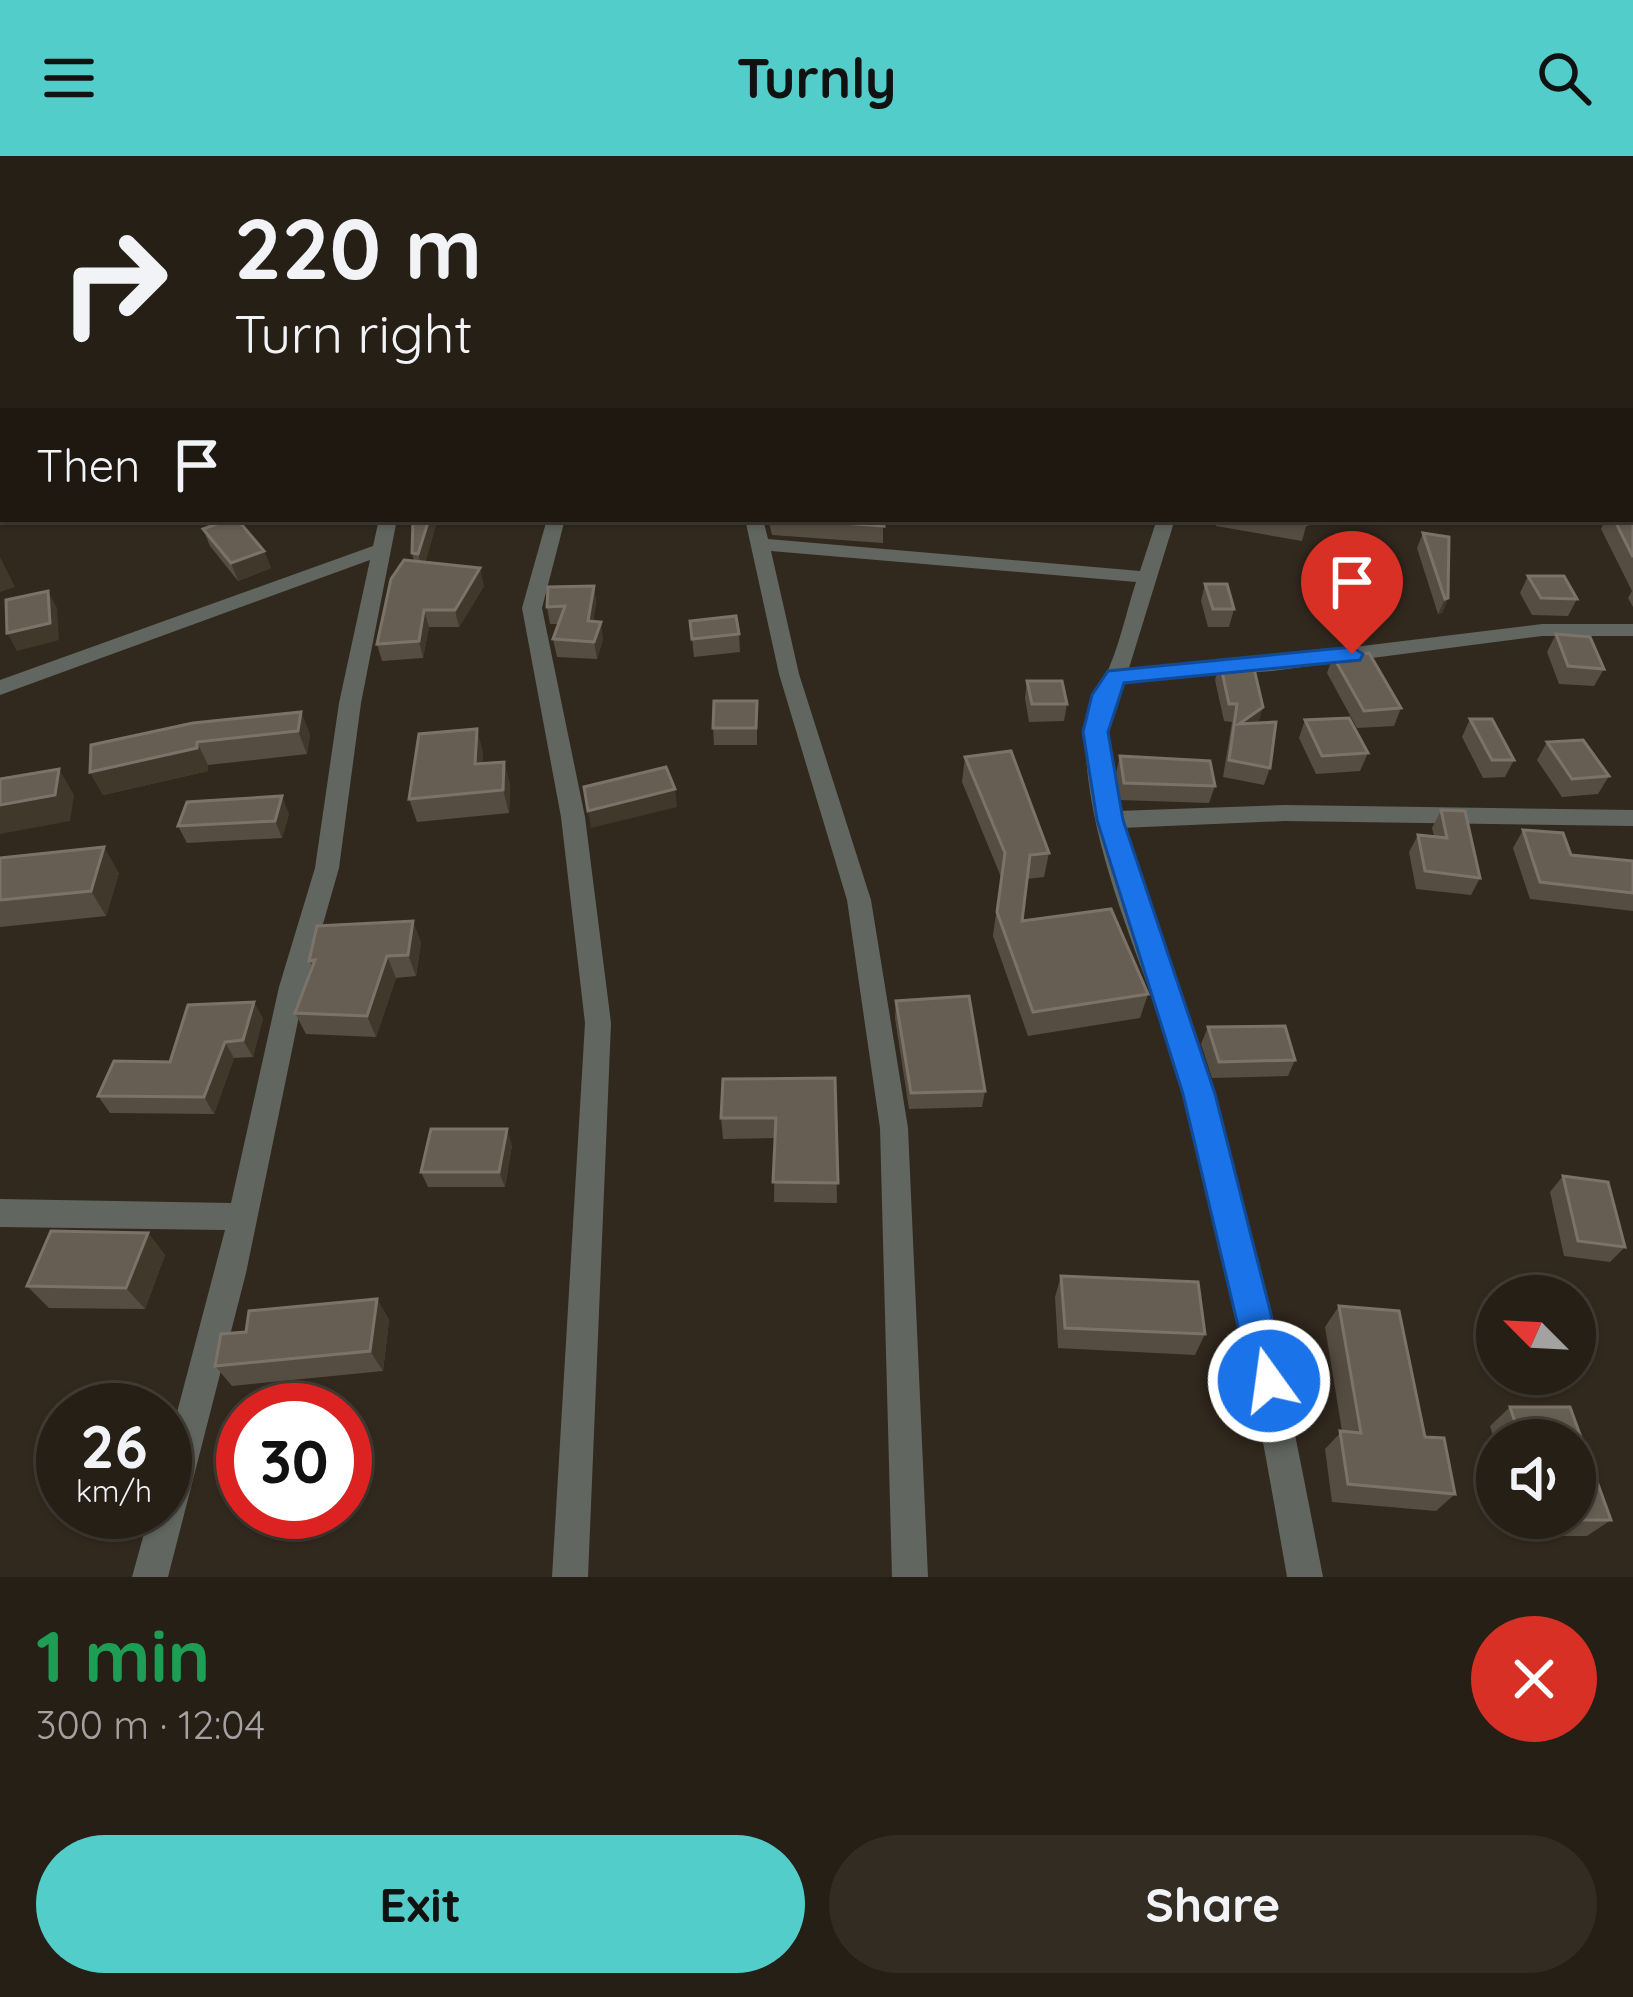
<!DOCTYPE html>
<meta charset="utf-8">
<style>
body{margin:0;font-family:Quicksand,sans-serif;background:#322c23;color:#f1f3f6;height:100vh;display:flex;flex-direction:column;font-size:45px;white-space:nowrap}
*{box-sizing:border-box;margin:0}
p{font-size:39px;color:#a4a2a1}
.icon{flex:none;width:66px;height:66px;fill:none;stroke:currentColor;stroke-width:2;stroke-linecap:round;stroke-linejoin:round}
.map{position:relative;height:1421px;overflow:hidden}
.side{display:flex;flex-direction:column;background:#261f16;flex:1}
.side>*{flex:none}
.top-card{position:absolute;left:0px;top:0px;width:1635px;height:366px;box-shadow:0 3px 9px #0004,0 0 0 3px #423d35;background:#261f16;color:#f1f3f6;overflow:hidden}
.needle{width:78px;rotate:294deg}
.controls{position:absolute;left:1476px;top:1119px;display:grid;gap:24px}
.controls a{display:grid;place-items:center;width:120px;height:120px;border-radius:50%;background:#261f16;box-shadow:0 3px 9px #0004,0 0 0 3px #423d35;font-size:60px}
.speed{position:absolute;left:36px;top:1227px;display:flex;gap:24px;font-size:60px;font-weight:700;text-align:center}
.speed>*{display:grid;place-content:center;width:156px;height:156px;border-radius:50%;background:#261f16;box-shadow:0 3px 9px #0004,0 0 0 3px #423d35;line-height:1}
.speed small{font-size:30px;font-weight:400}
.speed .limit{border:18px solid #d22;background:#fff;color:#111}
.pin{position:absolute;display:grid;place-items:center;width:102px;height:102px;color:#fff;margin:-123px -51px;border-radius:50% 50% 50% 0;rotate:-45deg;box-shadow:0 0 12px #0007}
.pin .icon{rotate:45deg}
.me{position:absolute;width:132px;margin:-66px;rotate:346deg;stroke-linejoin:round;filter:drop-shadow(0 0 9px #0008)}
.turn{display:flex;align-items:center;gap:42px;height:252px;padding:0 36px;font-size:54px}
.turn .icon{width:156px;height:156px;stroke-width:2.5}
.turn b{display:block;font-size:84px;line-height:102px}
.then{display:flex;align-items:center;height:114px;padding:0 36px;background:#0003;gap:24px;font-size:45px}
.round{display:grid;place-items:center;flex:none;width:126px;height:126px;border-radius:63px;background:#322c23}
.head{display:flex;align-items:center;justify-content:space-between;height:204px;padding:0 36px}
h1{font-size:72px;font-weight:700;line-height:90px;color:#1e9e55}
.action{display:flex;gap:24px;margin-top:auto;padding:24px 36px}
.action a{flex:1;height:138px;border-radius:72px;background:#53cdc9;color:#111;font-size:48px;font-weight:700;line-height:138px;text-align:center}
.action a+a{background:#322c23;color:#f1f3f6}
header{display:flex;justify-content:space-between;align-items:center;height:156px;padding:0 36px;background:#53cdc9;color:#111;font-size:54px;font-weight:700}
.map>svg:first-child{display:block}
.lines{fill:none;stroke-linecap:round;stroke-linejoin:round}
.street{fill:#626660;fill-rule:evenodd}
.wall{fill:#564d42}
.shaded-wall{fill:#41382c}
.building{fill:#665e53;stroke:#7b7369;stroke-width:3}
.route{fill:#1a73e8;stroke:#114b97;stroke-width:3}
</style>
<header><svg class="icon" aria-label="menu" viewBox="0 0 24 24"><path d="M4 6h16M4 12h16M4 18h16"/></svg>Turnly<svg class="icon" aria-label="search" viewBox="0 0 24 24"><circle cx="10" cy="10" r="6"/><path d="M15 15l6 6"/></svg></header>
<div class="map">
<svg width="1633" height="1421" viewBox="0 0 1633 1421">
<rect width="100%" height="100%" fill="#32291e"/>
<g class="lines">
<path class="street" d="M665,0H677L679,3H667Z
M898,0H916L919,3H901Z
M1210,0H1222L1223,3H1211Z
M1394,0H1434L1437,3H1397Z
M1535,0H1547L1549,3H1537Z
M0,2L3,3L2,21L0,20Z
M1632,14H1633V22H1632Z
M0,75H3V83H0Z
M0,152H3V162H0Z
M1632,241H1633V251H1632Z
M3,302V312L0,313V303Z
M1632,347H1633V357H1632Z
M379,363H397L361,547L339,712L305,831L246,1117L168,1421H132L150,1356H165V1302L225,1074L0,1071V1043L231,1047L279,831L315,712L339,547L370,404L0,539V524L373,390Z
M547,363H565L542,452L585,661L611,867L588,1421H552L585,867L561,661L522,452Z
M745,363H763L768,383L1140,415L1157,363H1175L1129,512L1272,501L1542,468H1633V480H1542L1272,515L1123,526C1101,569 1108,610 1117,655L1285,649L1633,654V670L1285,665L1121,672C1147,763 1186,849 1213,940C1260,1097 1292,1260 1323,1421H1287C1259,1260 1230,1097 1185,940C1152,821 1088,706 1085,581C1085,558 1096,541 1105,521C1119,492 1126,457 1136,426L771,395L799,518L871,744L908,972L928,1421H892L880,972L847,744L779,518Z"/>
</g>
<path class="wall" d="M1457,0H1514L1515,3H1473L1457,2Z
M413,363L425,406L484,430L459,471H429L423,502L382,505L377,488L414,405L412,397Z
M768,363H883V387L772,379Z
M1218,363H1308L1302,385L1216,370Z
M1606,363L1633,364V451L1628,442L1632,435L1601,373Z
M203,373L264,395L271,412L238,425L210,390Z
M1423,377L1448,442L1442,457L1438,458L1417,392Z
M1528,420L1577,443L1568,460L1532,459L1520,437Z
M1205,428L1234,453L1229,471H1208L1201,445Z
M594,430L596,447L593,465L603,483L597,503L557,501L553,483L559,468H550L547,451Z
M690,465L739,478L740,496L694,501Z
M1556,478L1604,513L1594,530L1559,528L1547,496Z
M1333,500L1401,552L1394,570L1357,572L1327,517Z
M1220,506L1258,567L1270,612L1264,629L1223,621L1232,566L1224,565L1215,524Z
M1027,525L1067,548L1064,565L1029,566L1025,542Z
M757,545V589H714L713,572Z
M301,556L310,579L307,598L208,609V615L103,639L90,616Z
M1470,563L1514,604L1505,621L1483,622L1462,581Z
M1305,564L1368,597L1360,615L1316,618L1299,582Z
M1547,586L1609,620L1598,638L1562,641L1537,604Z
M483,596L482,608L504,606L510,629L509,657L417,666L409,643Z
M1120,600L1215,630L1209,647L1119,644L1116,617Z
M965,601L1049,697L1044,721L1027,723L1022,765L1148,838L1140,862L1028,880L993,780L1001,721L962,626Z
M1441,654L1480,722L1471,739L1416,733L1409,696L1418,679L1434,680L1432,672Z
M289,658L282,682L187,687L178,670Z
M1523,674L1571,699L1633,705V755L1530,743L1513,692Z
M0,702L119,717L106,760L0,771Z
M421,786L416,820L396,822L376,881L306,878L295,857L313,812L309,805Z
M896,845L985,935L982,951L909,953L895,862Z
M263,862L253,901L234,902L214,958L110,957L98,940Z
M1208,871L1295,904L1288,920L1212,922L1201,888Z
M835,922L837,1047L774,1046L775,982L723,983L721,962Z
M512,989L505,1031H428L421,1016Z
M1563,1020L1625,1091L1610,1106L1564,1100L1550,1036Z
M148,1077L165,1099L145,1153L49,1152L27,1130Z
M1061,1120L1205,1178L1195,1199L1058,1192L1055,1141Z
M377,1143L389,1164L383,1215L232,1230L215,1210L246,1176Z
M1339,1150L1455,1338L1436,1355L1332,1346L1325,1293L1342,1275L1325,1171Z
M1510,1251H1570L1611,1364L1587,1380H1525L1519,1362H1575V1284H1497V1293L1490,1270Z"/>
<path class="shaded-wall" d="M3,123V148H0V132Z
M429,363H438L423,415L418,398Z
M264,395L271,412L238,425L231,407Z
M0,401L15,431L0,436Z
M480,412L484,430L459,471L455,454Z
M594,430L596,447L591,482L588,465Z
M48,435L57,452L59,484L17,495L7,477Z
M1448,442L1442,457L1438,458L1445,443Z
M424,454L429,471L423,502L419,485Z
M601,466L603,483L597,503L594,486Z
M1263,551L1258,569L1239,568Z
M301,556L310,579L307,598L298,575Z
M477,573L483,596L481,631L475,608Z
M197,586L208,609V615L103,639L90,616Z
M504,606L510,629L509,657L503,634Z
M59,613L74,639L70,665L0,678V649Z
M675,633L677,651L591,672L588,655Z
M282,640L289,658L282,682L275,665Z
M104,691L119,717L106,760L91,735Z
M413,765L421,786L416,820L408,799Z
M387,800L396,822L376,881L367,860Z
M254,846L263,862L253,901L243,884Z
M225,886L234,902L214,958L204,941Z
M507,973L512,989L505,1031L499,1016Z
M148,1077L165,1099L145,1153L126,1132Z
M377,1143L389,1164L383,1215L370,1195Z"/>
<path class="building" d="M392,0H416V3H392Z
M1119,0H1179L1178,3H1118Z
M1492,0H1514L1515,3H1494Z
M3,106V123L0,132V107Z
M230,363H237L264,395L231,407L203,373Z
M413,363H429L418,398L412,397Z
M788,363H883L884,370Z
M1278,363H1308L1307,368Z
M1614,363L1633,364V401Z
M1423,377L1449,381L1448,442L1445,443Z
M404,404L480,412L455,454H424L419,485L377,488L391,423Z
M1528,420H1564L1577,443L1541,442Z
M1205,428H1227L1234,453H1213Z
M594,430L588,465L601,466L594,486L553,483L565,450L547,451L548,431Z
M48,435L50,467L7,477L6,444Z
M736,460L739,478L692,483L690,465Z
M1556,478L1590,481L1604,513L1568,510Z
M1369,497L1401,552L1364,555L1333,500Z
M1252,504L1263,551L1239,568L1276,566L1270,612L1229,604L1237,548H1229L1220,506Z
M1027,525H1062L1067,548H1032Z
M714,545H757L756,572H713Z
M301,556L298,575L197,586V592L90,616L91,589L193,567Z
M1349,562L1368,597L1322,600L1305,564Z
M1470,563H1492L1514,604H1492Z
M477,573L475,608L504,606L503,634L409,643L419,578Z
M1583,584L1609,620L1572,623L1547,586Z
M1011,595L1049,697L1030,699L1022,765L1111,753L1148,838L1033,856L997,756L1005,697L965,601Z
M1120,600L1210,605L1215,630L1124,627Z
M666,611L675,633L588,655L584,631Z
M59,613L55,639L0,649V623Z
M282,640L275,665L178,670L187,646Z
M1441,654L1465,655L1480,722L1425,715L1418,679L1447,682Z
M1523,674L1563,677L1571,699L1633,705V737L1540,726Z
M104,691L91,735L0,744V702Z
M413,765L408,799L387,800L367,860L295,857L315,804L309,805L317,770Z
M969,840L985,935L911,937L896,845Z
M254,846L243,884L225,886L204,941L98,940L114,905L170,906L188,849Z
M1285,870L1295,904L1219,906L1208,871Z
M835,922L838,1027L773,1026L776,962H721L723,923Z
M431,973H507L499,1016H421Z
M1563,1020L1608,1026L1625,1091L1578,1085Z
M51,1075L148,1077L126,1132L27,1130Z
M1061,1120L1198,1126L1205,1178L1065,1172Z
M377,1143L370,1195L215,1210L221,1178L246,1176L249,1155Z
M1339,1150L1399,1155L1425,1281L1444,1282L1455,1338L1348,1328L1340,1275L1361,1277Z
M1510,1251H1570L1611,1364H1547L1546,1362H1575V1284H1521Z"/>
<path class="route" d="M1352,491L1363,498L1360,504L1124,527L1108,576L1123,664L1215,938L1288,1225L1282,1238L1269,1243L1256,1238L1251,1225L1183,938L1097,664L1083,576L1092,539L1108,515Z"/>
</svg>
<div class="controls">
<a><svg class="needle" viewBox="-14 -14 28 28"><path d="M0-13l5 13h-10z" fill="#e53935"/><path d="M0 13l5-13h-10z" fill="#a4a2a1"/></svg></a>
<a><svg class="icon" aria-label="sound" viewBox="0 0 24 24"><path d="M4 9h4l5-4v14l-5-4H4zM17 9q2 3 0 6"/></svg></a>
</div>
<div class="speed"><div>26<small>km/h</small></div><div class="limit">30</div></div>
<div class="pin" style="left:1352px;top:498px;background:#d93025"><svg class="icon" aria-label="arrive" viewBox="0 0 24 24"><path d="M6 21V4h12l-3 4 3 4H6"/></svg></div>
<svg class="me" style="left:1269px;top:1225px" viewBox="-20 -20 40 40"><circle r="17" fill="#1a73e8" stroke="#fff" stroke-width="3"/><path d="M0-11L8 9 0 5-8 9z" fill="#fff"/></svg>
<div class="top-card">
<div class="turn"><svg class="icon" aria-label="right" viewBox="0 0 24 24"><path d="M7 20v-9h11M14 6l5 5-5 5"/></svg><div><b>220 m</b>Turn right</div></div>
<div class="then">Then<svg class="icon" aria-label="arrive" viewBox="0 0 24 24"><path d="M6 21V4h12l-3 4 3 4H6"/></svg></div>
</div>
</div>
<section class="side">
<div class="head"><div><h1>1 min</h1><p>300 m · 12:04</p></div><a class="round" style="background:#d93025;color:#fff"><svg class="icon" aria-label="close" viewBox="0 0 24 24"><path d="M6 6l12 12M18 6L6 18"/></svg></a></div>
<div class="action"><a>Exit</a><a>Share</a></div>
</section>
